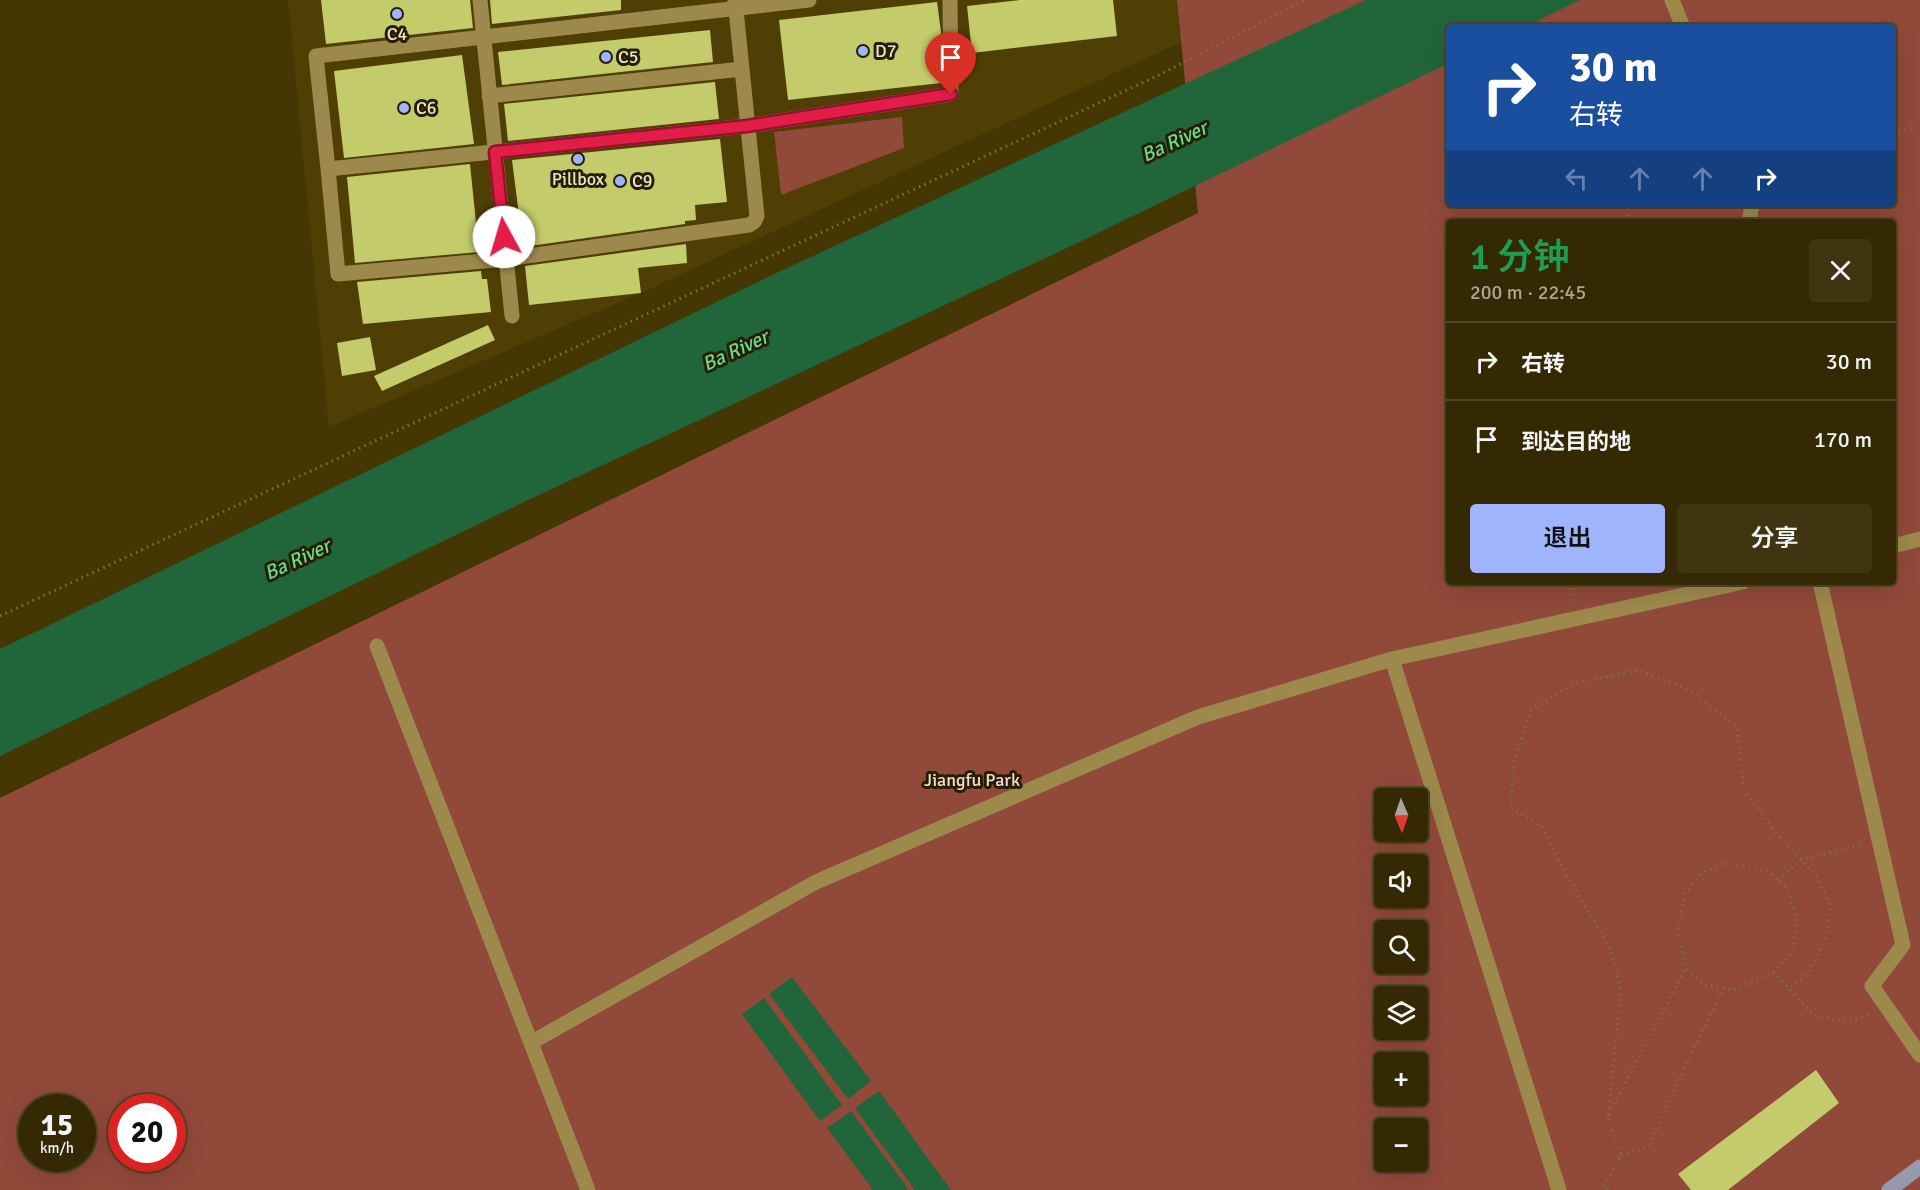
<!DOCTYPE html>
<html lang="zh">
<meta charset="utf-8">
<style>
body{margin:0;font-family:Signika,"Noto Sans SC",sans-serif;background:#3f3511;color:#f1f3f6;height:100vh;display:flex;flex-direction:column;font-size:22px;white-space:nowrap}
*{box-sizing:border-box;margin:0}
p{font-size:20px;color:#a9a699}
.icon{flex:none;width:33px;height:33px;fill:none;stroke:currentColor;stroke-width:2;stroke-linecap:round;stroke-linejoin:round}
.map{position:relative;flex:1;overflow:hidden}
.drawer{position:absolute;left:1446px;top:219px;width:450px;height:366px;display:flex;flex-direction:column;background:#342902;border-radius:6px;box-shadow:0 6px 24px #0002,0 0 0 2px #4e4524}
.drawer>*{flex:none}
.guide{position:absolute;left:1446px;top:24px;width:450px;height:183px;border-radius:6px;box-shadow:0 6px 24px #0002,0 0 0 2px #4e4524;background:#1a4fa0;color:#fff;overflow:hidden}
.needle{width:39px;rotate:178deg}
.controls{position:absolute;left:1374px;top:788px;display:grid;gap:12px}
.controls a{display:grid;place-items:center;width:54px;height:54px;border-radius:6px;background:#342902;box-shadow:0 6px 24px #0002,0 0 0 2px #4e4524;font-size:30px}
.speed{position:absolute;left:18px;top:1094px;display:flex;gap:12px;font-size:30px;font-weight:700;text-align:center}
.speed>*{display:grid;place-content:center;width:78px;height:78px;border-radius:50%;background:#342902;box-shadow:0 6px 24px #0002,0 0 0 2px #4e4524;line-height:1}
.speed small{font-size:15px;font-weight:400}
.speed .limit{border:9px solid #d22;background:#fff;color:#111}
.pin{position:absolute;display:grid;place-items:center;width:51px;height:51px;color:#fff;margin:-62px -26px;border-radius:50% 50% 50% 0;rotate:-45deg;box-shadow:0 0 6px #0007}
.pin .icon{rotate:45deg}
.me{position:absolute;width:66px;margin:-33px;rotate:354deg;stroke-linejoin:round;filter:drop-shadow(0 0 4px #0008)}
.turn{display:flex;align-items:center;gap:21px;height:126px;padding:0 24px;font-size:27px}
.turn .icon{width:78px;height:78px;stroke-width:2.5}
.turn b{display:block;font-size:42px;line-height:51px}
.lanes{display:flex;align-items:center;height:57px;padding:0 24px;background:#0003;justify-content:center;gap:30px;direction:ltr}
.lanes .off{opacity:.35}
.round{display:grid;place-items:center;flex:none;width:63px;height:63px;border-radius:6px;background:#3f3511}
.headline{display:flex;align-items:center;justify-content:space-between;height:102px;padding:0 24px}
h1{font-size:36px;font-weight:600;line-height:45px;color:#1e9e55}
.button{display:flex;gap:12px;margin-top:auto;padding:12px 24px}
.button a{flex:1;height:69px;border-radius:6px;background:#a0b3fd;color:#111;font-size:24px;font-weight:600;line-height:69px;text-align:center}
.button a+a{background:#3f3511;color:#f1f3f6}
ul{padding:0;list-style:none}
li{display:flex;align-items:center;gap:18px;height:78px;padding:0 24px;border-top:2px solid #4e4524}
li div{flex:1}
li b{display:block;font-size:22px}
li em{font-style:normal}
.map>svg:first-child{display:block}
.built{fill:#4f3f04}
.green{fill:#91493a;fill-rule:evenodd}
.water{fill:#21653b}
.building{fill:#c3cb6a}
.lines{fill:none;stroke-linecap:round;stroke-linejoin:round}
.path{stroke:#7c6f42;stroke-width:3;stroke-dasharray:1.5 4.5;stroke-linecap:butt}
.minor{stroke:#9c894b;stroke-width:15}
.major{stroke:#979aad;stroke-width:15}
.route-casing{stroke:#92132f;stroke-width:15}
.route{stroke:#e11d48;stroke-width:10}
.poi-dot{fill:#a0b3fd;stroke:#271f05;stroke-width:2}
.labels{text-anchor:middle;stroke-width:6;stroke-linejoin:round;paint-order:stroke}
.poi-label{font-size:18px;fill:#efe5c6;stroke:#271f05;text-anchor:start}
.park-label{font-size:18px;fill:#f5dbd5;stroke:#271f05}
.water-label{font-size:20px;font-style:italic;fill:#69dc90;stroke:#271f05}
</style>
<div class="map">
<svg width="1920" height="1190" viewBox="0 0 1920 1190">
<rect width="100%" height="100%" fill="#453703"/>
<path class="built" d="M288,0H1177L1181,42L641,293L329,427Z"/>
<path class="green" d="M1177,0H1920V1190H0V798L1198,213ZM1449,27H1893V204H1449ZM1449,222H1893V582H1449ZM1384,798H1418V831H1384ZM1384,864H1418V897H1384ZM1384,930H1418V963H1384ZM1384,996H1418V1029H1384ZM1384,1062H1418V1095H1384ZM32,1107H82V1158H32ZM122,1107H172V1158H122ZM1384,1128H1418V1161H1384Z
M902,117L904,148L781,195L774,132Z"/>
<path class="water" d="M1366,0H1580L1524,27H1449V63L1071,246L526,501L0,756V649L772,275Z
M792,977L871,1081L848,1099L769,994Z
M764,998L842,1105L820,1121L742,1014Z
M879,1091L951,1190H915L855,1108Z
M851,1111L909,1190H873L827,1128Z"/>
<path class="building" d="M321,0H470L473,28L326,44Z
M490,0H621V10L492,24Z
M1020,0H1113L1117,36L972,53L967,6Z
M937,2L941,32V83L788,100L779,20Z
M710,30L713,62L502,85L498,52Z
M462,55L474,144L344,158L334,71Z
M715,82L719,119L508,141L504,104Z
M720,139L727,202L695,205L696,220L685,221V224L523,247L512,160Z
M470,164L479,252L355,263L347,177Z
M686,244L687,263L638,268L641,293L529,305L525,266Z
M481,271L482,279H487L491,312L363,324L357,282Z
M488,325L495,340L382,391L374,376Z
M370,337L376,370L342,376L337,343Z
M1816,1070L1839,1103L1728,1190H1691L1678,1174Z"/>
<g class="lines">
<path class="path" d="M1893,132L1920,127
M1627,222L1628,204
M1570,582L1571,604
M0,616L1159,75L1306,0
M1725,863L1768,871L1788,889L1797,920L1792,952L1774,972L1734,990L1705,985L1686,968L1678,929L1685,894L1703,872Z
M1778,880L1801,860L1863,844
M1774,972L1813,1015L1848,1022L1871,1013
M1608,1115L1686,968
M1621,1155L1647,1148L1723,988
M1608,1190L1604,1185L1621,1155L1608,1117L1621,990L1611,950L1559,862L1542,826L1511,808L1513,764L1531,710L1575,683L1639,670L1689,690L1737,727L1744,790L1780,838L1816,875L1831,906L1826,937L1809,972L1789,990"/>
<path class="minor" d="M480,0L512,316
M809,0L316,56L328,169L747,126L951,94L950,0
M1672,0L1683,27
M489,96L742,69
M328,169L338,274L506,259L749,225L754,222L757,216L735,0
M1749,222L1752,204
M1893,546L1920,539
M1820,582L1903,945L1872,986L1920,1055
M377,646L588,1190
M1392,659L1559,1190
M532,1042L816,882L1198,717L1392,659L1743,582"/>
<path class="major" d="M1889,1190L1920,1167"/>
</g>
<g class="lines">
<defs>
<path id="route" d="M504,237L495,152L747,126L951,94"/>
</defs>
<use href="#route" class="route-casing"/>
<use href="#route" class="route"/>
</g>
<g class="poi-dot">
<circle cx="397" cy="14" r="6"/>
<circle cx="863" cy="51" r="6"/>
<circle cx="606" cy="57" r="6"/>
<circle cx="404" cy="108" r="6"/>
<circle cx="578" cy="159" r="6"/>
<circle cx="620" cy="181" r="6"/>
</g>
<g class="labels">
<g class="poi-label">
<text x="397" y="40" text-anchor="middle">C4</text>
<text x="875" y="57">D7</text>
<text x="618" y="63">C5</text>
<text x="416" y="114">C6</text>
<text x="578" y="185" text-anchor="middle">Pillbox</text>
<text x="632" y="187">C9</text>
</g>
<g class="park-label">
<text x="972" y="786">Jiangfu Park</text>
</g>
<g class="water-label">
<text transform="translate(1174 141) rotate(-25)" y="7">Ba River</text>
<text transform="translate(735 350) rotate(-25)" y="7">Ba River</text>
<text transform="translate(297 559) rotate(-25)" y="7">Ba River</text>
</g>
</g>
</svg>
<div class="controls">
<a><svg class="needle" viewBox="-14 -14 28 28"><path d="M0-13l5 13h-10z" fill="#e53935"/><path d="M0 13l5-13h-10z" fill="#a9a699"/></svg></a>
<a><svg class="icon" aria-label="sound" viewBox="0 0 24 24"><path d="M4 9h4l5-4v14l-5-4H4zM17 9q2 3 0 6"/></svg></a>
<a><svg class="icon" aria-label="search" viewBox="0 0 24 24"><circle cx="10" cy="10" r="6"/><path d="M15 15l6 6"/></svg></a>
<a><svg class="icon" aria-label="layers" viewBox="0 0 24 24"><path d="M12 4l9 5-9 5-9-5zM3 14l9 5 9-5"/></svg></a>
<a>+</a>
<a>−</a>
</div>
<div class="speed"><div>15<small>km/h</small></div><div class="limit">20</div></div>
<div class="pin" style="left:951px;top:94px;background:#d93025"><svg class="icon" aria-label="arrive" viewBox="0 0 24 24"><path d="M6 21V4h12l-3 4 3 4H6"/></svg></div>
<svg class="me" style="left:504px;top:237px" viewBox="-20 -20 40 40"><circle r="19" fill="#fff"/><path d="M0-13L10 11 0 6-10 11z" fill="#e11d48"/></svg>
<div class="guide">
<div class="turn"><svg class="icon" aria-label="right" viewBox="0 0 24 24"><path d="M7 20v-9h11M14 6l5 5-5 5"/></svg><div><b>30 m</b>右转</div></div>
<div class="lanes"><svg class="icon off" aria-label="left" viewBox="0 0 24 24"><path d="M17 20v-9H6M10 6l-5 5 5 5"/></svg><svg class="icon off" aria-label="ahead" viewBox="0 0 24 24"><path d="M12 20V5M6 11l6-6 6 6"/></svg><svg class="icon off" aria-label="ahead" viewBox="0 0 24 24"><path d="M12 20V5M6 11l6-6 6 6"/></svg><svg class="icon" aria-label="right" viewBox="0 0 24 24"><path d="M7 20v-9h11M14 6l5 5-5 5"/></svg></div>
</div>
<section class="drawer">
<div class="headline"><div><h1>1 分钟</h1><p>200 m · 22:45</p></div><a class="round"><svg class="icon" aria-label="close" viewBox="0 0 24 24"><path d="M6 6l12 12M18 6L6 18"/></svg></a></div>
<ul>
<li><svg class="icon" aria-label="right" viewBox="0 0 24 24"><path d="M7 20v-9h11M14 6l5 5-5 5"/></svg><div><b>右转</b></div><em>30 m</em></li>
<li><svg class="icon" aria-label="arrive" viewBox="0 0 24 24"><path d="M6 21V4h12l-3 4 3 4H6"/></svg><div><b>到达目的地</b></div><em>170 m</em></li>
</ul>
<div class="button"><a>退出</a><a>分享</a></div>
</section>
</div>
